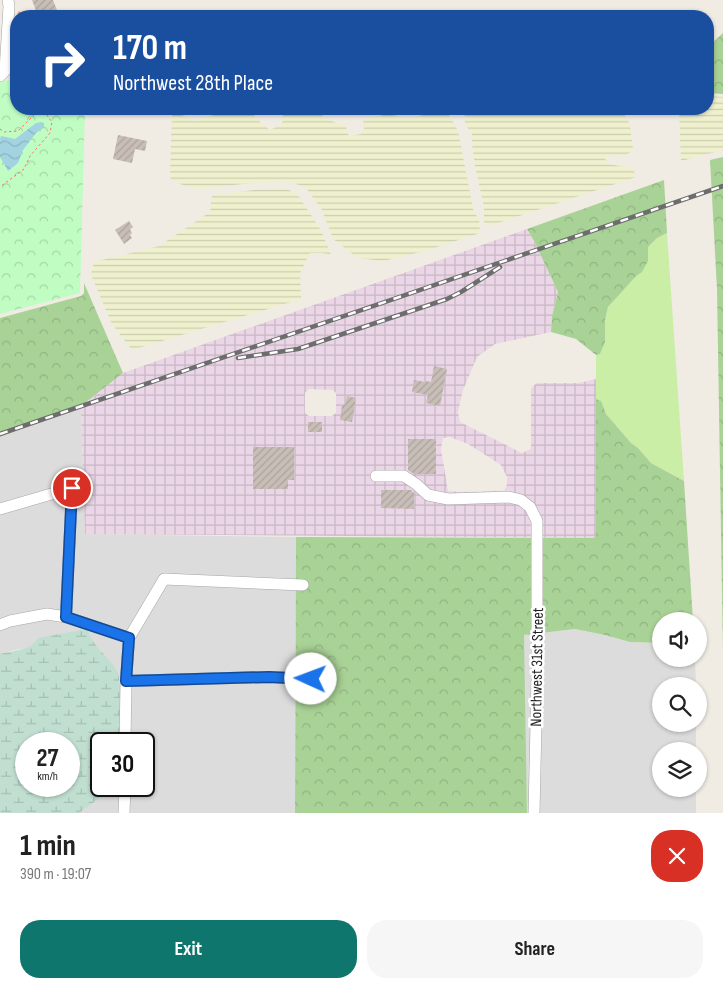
<!DOCTYPE html>
<meta charset="utf-8">
<style>
body{margin:0;font-family:"Sofia Sans Condensed",sans-serif;background:#f6f6f6;color:#222;height:100vh;display:flex;flex-direction:column;font-size:19px;white-space:nowrap}
*{box-sizing:border-box;margin:0}
p{font-size:16px;color:#767676}
.icon{flex:none;width:28px;height:28px;fill:none;stroke:currentColor;stroke-width:2;stroke-linecap:round;stroke-linejoin:round}
.map{position:relative;height:813px;overflow:hidden}
.sheet{display:flex;flex-direction:column;background:#fff;flex:1}
.sheet>*{flex:none}
.hud{position:absolute;left:10px;top:10px;width:704px;height:105px;border-radius:20px;box-shadow:0 1px 4px #0004;background:#1a4fa0;color:#fff;overflow:hidden}
.fabs{position:absolute;left:652px;top:612px;display:grid;gap:10px}
.fabs a{display:grid;place-items:center;width:55px;height:55px;border-radius:50%;background:#fff;box-shadow:0 1px 4px #0004;font-size:25px}
.speed{position:absolute;left:15px;top:732px;display:flex;gap:10px;font-size:25px;font-weight:700;text-align:center}
.speed>*{display:grid;place-content:center;width:65px;height:65px;border-radius:50%;background:#fff;box-shadow:0 1px 4px #0004;line-height:1}
.speed small{font-size:12px;font-weight:400}
.speed .limit{border:2px solid #111;border-radius:8px;background:#fff;color:#111}
.pin{position:absolute;display:grid;place-items:center;width:42px;height:42px;color:#fff;margin:-21px;border:2px solid #fff;border-radius:50%;box-shadow:0 1px 5px #0007}
.me{position:absolute;width:55px;margin:-28px;rotate:272deg;stroke-linejoin:round;filter:drop-shadow(0 0 4px #0008)}
.turn{display:flex;align-items:center;gap:18px;height:105px;padding:0 20px;font-size:22px}
.turn .icon{width:65px;height:65px;stroke-width:2.5}
.turn b{display:block;font-size:35px;line-height:42px}
.round{display:grid;place-items:center;flex:none;width:52px;height:52px;border-radius:20px;background:#f6f6f6}
.overview{display:flex;align-items:center;justify-content:space-between;height:85px;padding:0 20px}
h1{font-size:30px;font-weight:700;line-height:38px}
.primary-button{display:flex;gap:10px;margin-top:auto;padding:10px 20px}
.primary-button a{flex:1;height:58px;border-radius:20px;background:#0f766e;color:#fff;font-size:20px;font-weight:700;line-height:58px;text-align:center}
.primary-button a+a{background:#f6f6f6;color:#222}
.map>svg:first-child{display:block}
.residential{fill:#dddcdc}
.industrial{fill:url(#industrial-grid);fill-rule:evenodd}
.farmland{fill:url(#farmland-rules)}
.grass{fill:#cbeea7}
.forest{fill:url(#forest-crowns)}
.wetland{fill:url(#wetland-marsh);fill-rule:evenodd}
.park{fill:url(#park-crowns)}
.water{fill:url(#water-waves)}
.building{fill:url(#building-hatch)}
.lines{fill:none;stroke-linecap:round;stroke-linejoin:round}
.minor-casing{stroke:#a6a6a6;stroke-width:12}
.path{stroke:#ff7467;stroke-width:1;stroke-dasharray:2.5 2.5;stroke-linecap:butt}
.minor{stroke:#fff;stroke-width:11}
.rail-casing{stroke:#6d6d6d;stroke-width:4.5}
.rail{stroke:#fff;stroke-width:2.5;stroke-dasharray:8;stroke-linecap:butt}
.route-casing{stroke:#114b97;stroke-width:12}
.route{stroke:#1a73e8;stroke-width:9}
.labels{text-anchor:middle;stroke-width:5;stroke-linejoin:round;paint-order:stroke}
.street-label{font-size:16px;fill:#1f1f1f;stroke:#fff}
</style>
<div class="map">
<svg width="723" height="813" viewBox="0 0 723 813">
<defs>
<pattern id="industrial-grid" width="8" height="8" patternUnits="userSpaceOnUse" patternTransform="scale(1.25)"><rect width="8" height="8" fill="#ead6e6"/><path d="M0 4h8M4 0v8" fill="none" stroke="#c8b7c5"/></pattern>
<pattern id="farmland-rules" width="6" height="5" patternUnits="userSpaceOnUse" patternTransform="scale(1.25)"><rect width="6" height="5" fill="#eef0ce"/><path d="M0 2.5h6" fill="none" stroke="#cccdb0"/></pattern>
<pattern id="forest-crowns" width="20" height="18" patternUnits="userSpaceOnUse" patternTransform="scale(1.25)"><rect width="20" height="18" fill="#a9d296"/><path d="M2 6a3 3 0 1 1 6 0M12 15a3 3 0 1 1 6 0" fill="none" stroke="#91b481"/></pattern>
<pattern id="wetland-marsh" width="20" height="14" patternUnits="userSpaceOnUse" patternTransform="scale(1.25)"><rect width="20" height="14" fill="#c0dfd1"/><path d="M1 5h8M5 5V1M11 12h8M15 12V8" fill="none" stroke="#a5bfb3"/></pattern>
<pattern id="park-crowns" width="20" height="18" patternUnits="userSpaceOnUse" patternTransform="scale(1.25)"><rect width="20" height="18" fill="#bffdc3"/><path d="M2 6a3 3 0 1 1 6 0M12 15a3 3 0 1 1 6 0" fill="none" stroke="#a4d8a7"/></pattern>
<pattern id="water-waves" width="16" height="10" patternUnits="userSpaceOnUse" patternTransform="scale(1.25)"><rect width="16" height="10" fill="#a2d3e1"/><path d="M0 5q4-4 8 0t8 0" fill="none" stroke="#8bb5c1"/></pattern>
<pattern id="building-hatch" width="6" height="6" patternUnits="userSpaceOnUse" patternTransform="scale(1.25)"><rect width="6" height="6" fill="#c8beb7"/><path d="M-1 1l2-2M0 6l6-6M5 7l2-2" fill="none" stroke="#aba39d"/></pattern>
</defs>
<rect width="100%" height="100%" fill="#f0ece4"/>
<path class="residential" d="M81,406L85,534L296,537L295,813H129V786H144V744H130L133,639L71,614L76,490L0,505V437Z
M67,493L62,612L0,621V513Z
M47,618L61,620L124,640L120,724V685L118,672L112,663L94,643L87,629L35,643L27,648L14,650L0,654V629Z
M575,629L605,635L630,642L661,643V659H695L696,686H661V724H696V751H661V789H696V813H527L523,635Z
M111,786H120V813H79L107,793Z"/>
<path class="industrial" d="M527,229L534,241L558,292L552,316L551,332L495,344L477,357L463,390L458,412L460,422L522,453L531,449V388L537,383H579L596,379V538L85,534L81,406L123,373ZM309,389L333,390L336,393V413L332,416H309L305,413V393ZM450,437L468,444L501,465L507,477V484L505,491L462,492L448,491L441,449L443,438Z"/>
<path class="farmland" d="M708,96L723,97V150L681,161L679,109H708Z
M244,109L253,114L261,123L270,130L282,124L283,114L287,109H316L326,119L337,123L345,124L349,136L361,134L364,129L363,120L388,114L410,119L442,109L447,111L458,131L474,213L479,218L480,233L425,251L383,261L358,258L333,239L322,210L306,188L289,181L252,183L197,189L180,184L170,178L172,112L176,113L187,117L194,121L210,116Z
M464,109H494L509,110L517,109H619L624,113L630,125L633,150L625,156L614,154L605,158L607,164L633,168L636,177L489,226L484,222V207L475,166L472,144V134L465,124Z
M285,188L298,195L322,232L331,255L322,253H310L300,273L301,299L132,350L112,324L91,275L94,262L159,246L210,212L212,195L254,190Z"/>
<path class="grass" d="M667,233L684,481L651,463L638,448L631,443L606,414L598,400L596,399V355L600,354L605,342V320L608,307L648,261V247L657,238Z"/>
<path class="forest" d="M723,33V94L708,93V47Z
M723,157V653L717,289L710,160Z
M664,180L667,233L657,238L648,247V261L642,272L636,276L608,307L605,320V342L600,354L596,355L576,339L551,332L552,316L558,292L534,241L527,229Z
M84,283L123,373L81,406L0,437V318L81,296L84,293Z
M596,399L601,401L606,414L631,443L638,448L651,463L684,481L693,621H661V643L630,642L605,635L575,629L524,635L527,813H295L296,537L596,538Z"/>
<path class="wetland" d="M87,629L94,643L112,663L118,672L120,685L121,744H101V786H111L107,793L79,813H0V654C14,650 30,651 38,638ZM26,744H69V786H26Z"/>
<path class="park" d="M0,80L16,81V109H85L80,293L0,314Z"/>
<path class="water" d="M41,122L44,123V127L36,133L23,150L18,163L8,171L0,157V139L1,136L15,139L36,123Z"/>
<path class="building" d="M32,0H53L57,10L73,14V16H38Z
M118,135L147,141L145,151L135,149L132,163L113,159Z
M129,221L133,227L130,229L132,233L130,235L132,238L124,244L115,230Z
M434,366L447,369L440,406L426,403L428,395L412,392L414,380L425,382L426,381L431,382Z
M347,396L356,398L352,422L340,420L342,405H345Z
M308,422H322V432H308Z
M408,439H436V474H414L408,470Z
M253,447H294V480H288V489H253Z
M381,490H411L414,493V509L381,508Z"/>
<g class="lines">
<defs>
<path id="minor" d="M0,76L5,71L9,6L8,0
M376,476H404L416,484L428,495L448,499L509,497L521,500L530,507L537,521V679L534,813
M0,509L72,488L66,617
M0,625L10,621L47,614L66,617L129,638
M126,681L269,677L311,679
M125,744L126,681L129,638L164,579L303,585
M124,813L125,786"/>
</defs>
<use href="#minor" class="minor-casing"/>
<path class="path" d="M18,12L34,16
M0,129L4,132L18,131L35,114H46L52,122L50,133L30,156L24,169L0,187"/>
<use href="#minor" class="minor"/>
<defs>
<path id="rail" d="M238,358L298,349L447,299L461,292L500,267
M0,434L723,186"/>
</defs>
<use href="#rail" class="rail-casing"/>
<use href="#rail" class="rail"/>
</g>
<g class="lines">
<defs>
<path id="route" d="M72,488L66,617L129,638L126,681L269,677L311,679"/>
</defs>
<use href="#route" class="route-casing"/>
<use href="#route" class="route"/>
</g>
<g class="labels">
<g class="street-label">
<text transform="translate(536 667) rotate(-89)" y="6">Northwest 31st Street</text>
</g>
</g>
</svg>
<div class="fabs">
<a><svg class="icon" aria-label="sound" viewBox="0 0 24 24"><path d="M4 9h4l5-4v14l-5-4H4zM17 9q2 3 0 6"/></svg></a>
<a><svg class="icon" aria-label="search" viewBox="0 0 24 24"><circle cx="10" cy="10" r="6"/><path d="M15 15l6 6"/></svg></a>
<a><svg class="icon" aria-label="layers" viewBox="0 0 24 24"><path d="M12 4l9 5-9 5-9-5zM3 14l9 5 9-5"/></svg></a>
</div>
<div class="speed"><div>27<small>km/h</small></div><div class="limit">30</div></div>
<div class="pin" style="left:72px;top:488px;background:#d93025"><svg class="icon" aria-label="arrive" viewBox="0 0 24 24"><path d="M6 21V4h12l-3 4 3 4H6"/></svg></div>
<svg class="me" style="left:311px;top:679px" viewBox="-20 -20 40 40"><circle r="19" fill="#fff"/><path d="M0-13L10 11 0 6-10 11z" fill="#1a73e8"/></svg>
<div class="hud">
<div class="turn"><svg class="icon" aria-label="right" viewBox="0 0 24 24"><path d="M7 20v-9h11M14 6l5 5-5 5"/></svg><div><b>170 m</b>Northwest 28th Place</div></div>
</div>
</div>
<section class="sheet">
<div class="overview"><div><h1>1 min</h1><p>390 m · 19:07</p></div><a class="round" style="background:#d93025;color:#fff"><svg class="icon" aria-label="close" viewBox="0 0 24 24"><path d="M6 6l12 12M18 6L6 18"/></svg></a></div>
<div class="primary-button"><a>Exit</a><a>Share</a></div>
</section>
